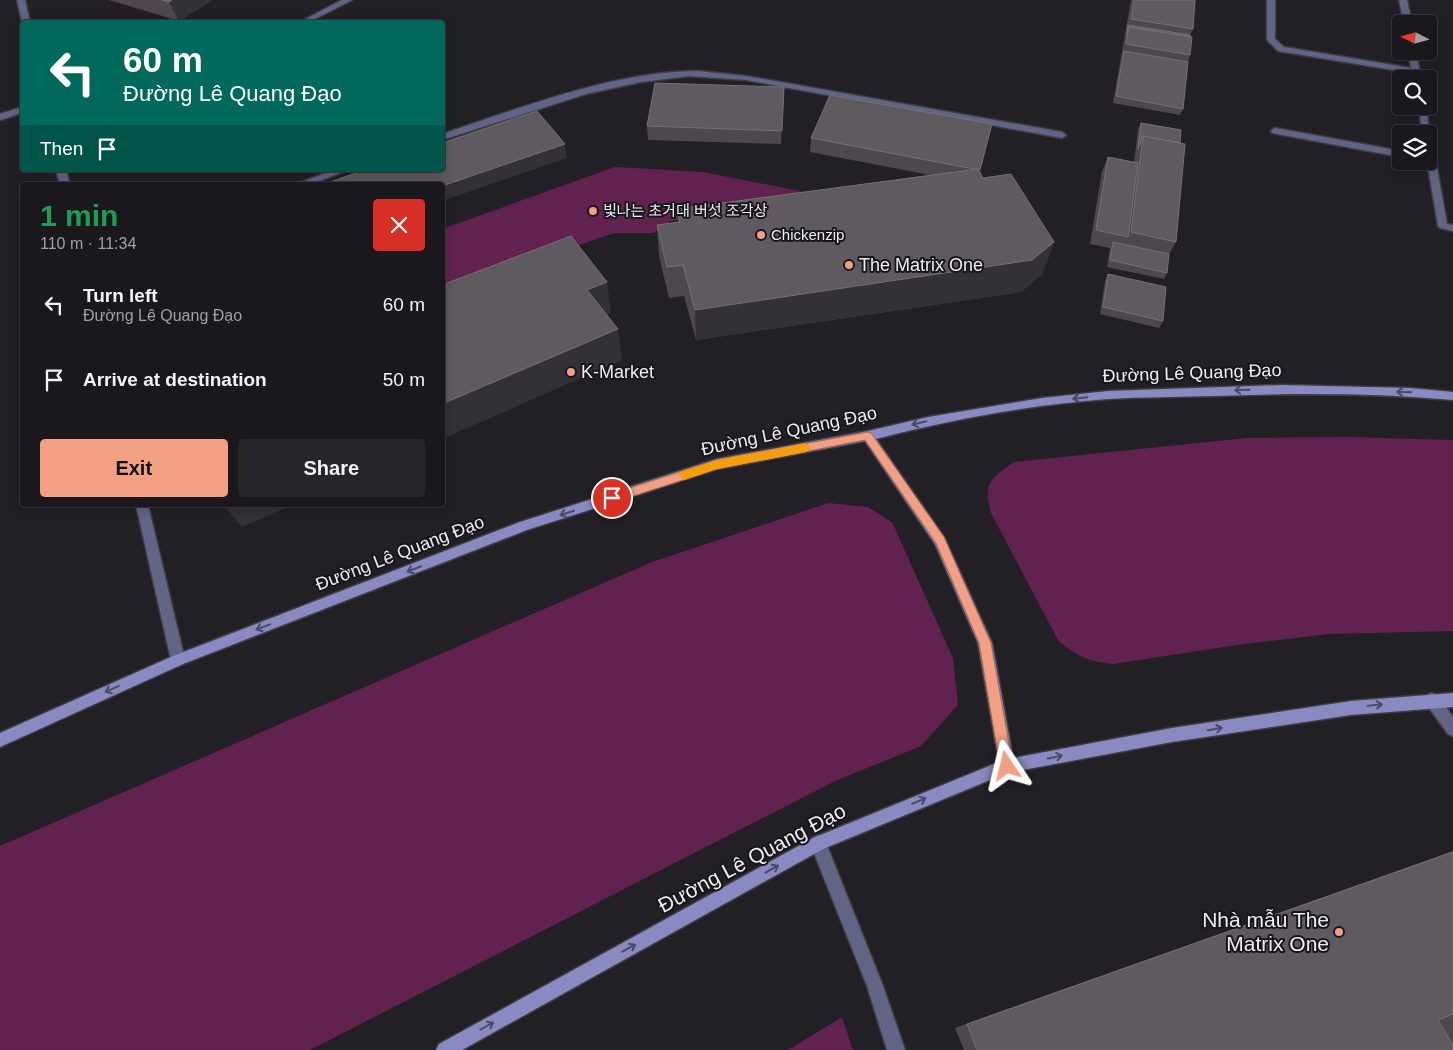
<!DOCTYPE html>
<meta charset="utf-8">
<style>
body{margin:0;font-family:Arial,"Noto Sans KR",sans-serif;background:#272529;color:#f1f3f6;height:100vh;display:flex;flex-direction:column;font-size:19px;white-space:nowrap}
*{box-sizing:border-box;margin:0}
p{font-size:16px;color:#9fa0a3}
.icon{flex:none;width:28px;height:28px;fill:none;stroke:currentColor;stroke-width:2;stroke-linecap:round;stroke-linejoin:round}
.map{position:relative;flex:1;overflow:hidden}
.drawer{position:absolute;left:20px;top:182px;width:425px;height:325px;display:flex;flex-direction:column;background:#1a181c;border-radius:5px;box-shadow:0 2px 12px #0003,0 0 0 1px #38373b}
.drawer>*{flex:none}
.top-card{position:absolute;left:20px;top:20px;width:425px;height:152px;border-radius:5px;box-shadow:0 2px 12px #0003,0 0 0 1px #38373b;background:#00695c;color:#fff;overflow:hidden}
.needle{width:32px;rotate:276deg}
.fabs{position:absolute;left:1392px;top:15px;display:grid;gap:10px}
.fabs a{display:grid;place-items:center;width:45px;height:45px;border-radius:5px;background:#1a181c;box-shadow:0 2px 12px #0003,0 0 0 1px #38373b;font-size:25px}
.pin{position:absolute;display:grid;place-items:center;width:42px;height:42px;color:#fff;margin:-21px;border:2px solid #fff;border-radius:50%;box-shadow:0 1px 5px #0007}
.me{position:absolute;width:55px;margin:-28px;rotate:350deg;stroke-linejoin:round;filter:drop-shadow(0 0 4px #0008)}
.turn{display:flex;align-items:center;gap:18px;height:105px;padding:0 20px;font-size:22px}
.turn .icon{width:65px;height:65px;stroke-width:2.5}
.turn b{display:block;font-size:35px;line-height:42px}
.then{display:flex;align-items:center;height:48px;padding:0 20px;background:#0003;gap:10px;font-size:19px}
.round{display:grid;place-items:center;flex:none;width:52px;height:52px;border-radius:5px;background:#272529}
.headline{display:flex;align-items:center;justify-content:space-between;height:85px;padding:0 20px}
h1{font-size:30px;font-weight:700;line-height:38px;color:#1e9e55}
.cta{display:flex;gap:10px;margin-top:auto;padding:10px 20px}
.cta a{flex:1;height:58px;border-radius:5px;background:#f39f84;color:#111;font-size:20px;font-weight:700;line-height:58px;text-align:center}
.cta a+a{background:#272529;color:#f1f3f6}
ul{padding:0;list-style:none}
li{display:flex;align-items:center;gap:15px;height:75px;padding:0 20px}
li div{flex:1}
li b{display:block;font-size:19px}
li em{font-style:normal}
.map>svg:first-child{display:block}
.green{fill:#61224f}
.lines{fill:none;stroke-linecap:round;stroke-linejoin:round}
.lane-casing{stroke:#3f3d42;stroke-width:3}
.street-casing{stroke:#3f3d42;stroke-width:3}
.secondary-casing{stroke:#3f3d42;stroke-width:3}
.lane{fill:#626486;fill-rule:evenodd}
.street{fill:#626486;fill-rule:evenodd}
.secondary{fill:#888ac1;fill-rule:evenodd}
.wall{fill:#4c484d}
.shaded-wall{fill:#343136}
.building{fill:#5e5a5f;stroke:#747176}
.oneway{stroke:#4a4a66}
.route{fill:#f39f84;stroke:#9e6756}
.slow{fill:#f59e0b}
.poi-dot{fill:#f39f84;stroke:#18161b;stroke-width:2}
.labels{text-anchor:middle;stroke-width:4;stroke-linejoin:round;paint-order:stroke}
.far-poi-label{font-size:15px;fill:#eeedf1;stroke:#18161b;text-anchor:start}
.poi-label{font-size:18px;fill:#eeedf1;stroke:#18161b;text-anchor:start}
.street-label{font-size:18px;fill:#eeedf1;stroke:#18161b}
.near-street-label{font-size:21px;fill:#eeedf1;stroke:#18161b}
.near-poi-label{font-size:21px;fill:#eeedf1;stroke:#18161b;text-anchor:end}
</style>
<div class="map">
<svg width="1453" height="1050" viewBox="0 0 1453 1050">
<rect width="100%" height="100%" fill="#222025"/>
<path class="green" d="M615,167L703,172L856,202L671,221L653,233H614L443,292L442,229Z
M1346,437L1453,440V631L1329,634L1237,645L1113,664C1090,662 1075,656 1058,640L991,513C983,484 990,478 1014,462L1246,438Z
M828,503L868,507L892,522L953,658L958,705L921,746L833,782L310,1050H0V846L652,562Z
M842,1017L853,1050H788Z"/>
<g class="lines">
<defs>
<path id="lane" d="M1267,0H1275V39L1284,47L1411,68L1408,51H1416L1421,78L1413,79L1412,73L1278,51L1267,40Z
M1399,0H1407L1412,24H1404Z
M698,71L746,76L1062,132L1066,135L1062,138L746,80L689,76L641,82L586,94L442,140V134C521,108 615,71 698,71Z
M1418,106H1426L1430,136L1429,134H1423Z
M1275,128L1401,151V157L1272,133L1271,131Z
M1429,143L1433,146L1447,224L1453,225V231L1440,228L1438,226L1427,161H1429Z
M334,170H348L308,185H294Z
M1432,693L1437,695L1453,717V736L1448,734L1427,705L1425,700L1427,695Z
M818,835L823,838L826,843L883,986L905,1050H887L867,986L810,843L813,838Z"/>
<path id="street" d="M17,0H25L30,22H22Z
M342,0H352L309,22H300Z
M22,107V113L0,120V114Z
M56,170H66L70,185H60Z
M136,505H148L185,660L183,664L178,666L173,664L171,660Z"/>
<path id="secondary" d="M1281,385L1410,388L1453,392V400C1374,393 1294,393 1214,396C1179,397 1143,397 1108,399C1030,405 952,419 876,439L944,537L992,643L1013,758L1172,728L1351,701L1453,693V707L1351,715L1172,742L1007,773L823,849L462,1050H436L439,1044L813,838L999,762L978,643L935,544L865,441L717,469L527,530L183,664L0,747V733L173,656L520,522L717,459L868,431L928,417L1042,398L1108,391Z"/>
</defs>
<use href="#lane" class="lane-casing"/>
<use href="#street" class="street-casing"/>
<use href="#secondary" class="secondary-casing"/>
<use href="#lane" class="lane"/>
<use href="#street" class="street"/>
<use href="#secondary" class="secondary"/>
</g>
<path class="wall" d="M109,0H212L179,21Z
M1131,0H1195L1193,29L1190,35V55L1188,62L1183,109L1180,115L1113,103Z
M784,87L781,144L648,140L647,126Z
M830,95L979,171L983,178L1054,242L1042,274L1021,292L696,340L684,296L669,298L659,256L657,225L678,222L677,209L930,175L810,152L811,138Z
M1141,123L1180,143L1176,242L1169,254L1167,273L1164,279L1107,267L1110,248L1090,244L1102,171L1108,157L1134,162L1138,130Z
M1108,274L1163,321L1159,328L1100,314L1105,281Z
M1453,851V1050H964L955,1028Z"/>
<path class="shaded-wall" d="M172,0H212L179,21L169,2Z
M565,144L567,158L442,201V186Z
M1054,242L1042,274L1021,292L696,340L695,310Z
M607,282L611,313L593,321L587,290Z
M618,329L622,360L442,439V404Z
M224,505H292L242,527Z"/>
<path class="building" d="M162,0H172L169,2Z
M1134,0H1195L1193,29L1131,19Z
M1128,25L1190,35V37L1129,27L1127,34Z
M1129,27L1192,37L1190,55L1126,44Z
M1124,51L1188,62L1183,109L1116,96Z
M655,83L784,87L782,131L647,126Z
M830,95L992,124L980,170L978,169H974L811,138Z
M537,111L565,144L442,186V185H321L365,170H442V143Z
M1141,123L1181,130L1180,143L1143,136L1138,149Z
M1143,136L1185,144L1176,242L1131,232Z
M1108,157L1138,163L1128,237L1096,230Z
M978,169L983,178L1011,174L1054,242L1032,260L695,310L683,265L667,267L657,225L680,222L677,209Z
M571,236L607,282L587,290L618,329L442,404V285Z
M1113,242L1169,254L1167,273L1110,260Z
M1108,274L1166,287L1163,321L1103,307Z
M1453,852V1014L1438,1020L1453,1045V1050H977L967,1024Z"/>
<defs><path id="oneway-shaft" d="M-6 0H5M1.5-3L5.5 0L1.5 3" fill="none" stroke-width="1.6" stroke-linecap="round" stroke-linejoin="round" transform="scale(1.25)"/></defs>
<g class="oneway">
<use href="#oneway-shaft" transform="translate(1242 390) rotate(178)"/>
<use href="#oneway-shaft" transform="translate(1404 392) rotate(-178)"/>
<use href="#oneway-shaft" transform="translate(1080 398) rotate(174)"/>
<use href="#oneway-shaft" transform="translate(919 423) rotate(166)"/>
<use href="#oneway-shaft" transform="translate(567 513) rotate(162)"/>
<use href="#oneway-shaft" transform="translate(414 569) rotate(159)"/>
<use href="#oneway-shaft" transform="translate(263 627) rotate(159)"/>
<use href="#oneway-shaft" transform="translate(112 689) rotate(156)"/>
<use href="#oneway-shaft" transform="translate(1375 705) rotate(-5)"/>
<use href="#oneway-shaft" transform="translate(1215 729) rotate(-9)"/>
<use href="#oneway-shaft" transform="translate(1055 757) rotate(-11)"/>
<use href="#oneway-shaft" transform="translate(919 801) rotate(-23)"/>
<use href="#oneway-shaft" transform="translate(772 869) rotate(-29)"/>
<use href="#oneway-shaft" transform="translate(629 948) rotate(-29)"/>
<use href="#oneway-shaft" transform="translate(487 1026) rotate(-29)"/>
</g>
<path class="route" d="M868,432L871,433L944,537L991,643L1013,766L1011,771L1007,773L1002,771L1000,766L979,643L936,543L865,440L717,469L612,503L606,498L608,495L717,460Z"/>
<path class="slow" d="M806,443L811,448L806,452L717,469L684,480L678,475L680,472L717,460Z"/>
<g class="poi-dot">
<circle cx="593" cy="211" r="5"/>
<circle cx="761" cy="235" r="5"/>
<circle cx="849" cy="265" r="5"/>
<circle cx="571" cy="372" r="5"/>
<circle cx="1339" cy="932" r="5"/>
</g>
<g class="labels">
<g class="far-poi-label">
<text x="603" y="216">빛나는 초거대 버섯 조각상</text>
<text x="771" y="240">Chickenzip</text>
</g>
<g class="poi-label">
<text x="859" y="271">The Matrix One</text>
<text x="581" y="378">K-Market</text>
</g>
<g class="street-label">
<text transform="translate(1192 373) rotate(-2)" y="6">Đường Lê Quang Đạo</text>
<text transform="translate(789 431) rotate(-12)" y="6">Đường Lê Quang Đạo</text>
<text transform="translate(400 553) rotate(-21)" y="6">Đường Lê Quang Đạo</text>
</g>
<g class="near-street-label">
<text transform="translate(752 858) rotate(-28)" y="7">Đường Lê Quang Đạo</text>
</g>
<g class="near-poi-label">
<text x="1329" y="927">Nhà mẫu The<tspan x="1329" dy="24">Matrix One</tspan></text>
</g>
</g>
</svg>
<div class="fabs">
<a><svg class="needle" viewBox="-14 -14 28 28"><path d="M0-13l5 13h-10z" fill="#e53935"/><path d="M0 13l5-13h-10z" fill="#9fa0a3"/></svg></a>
<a><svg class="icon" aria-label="search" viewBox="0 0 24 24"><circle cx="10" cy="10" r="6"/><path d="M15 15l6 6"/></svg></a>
<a><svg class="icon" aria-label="layers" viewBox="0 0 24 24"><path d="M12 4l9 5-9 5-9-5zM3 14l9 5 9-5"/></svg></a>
</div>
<div class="pin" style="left:612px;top:498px;background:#d93025"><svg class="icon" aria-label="arrive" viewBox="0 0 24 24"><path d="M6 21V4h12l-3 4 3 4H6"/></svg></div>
<svg class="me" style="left:1007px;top:766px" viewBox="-20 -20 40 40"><path d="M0-17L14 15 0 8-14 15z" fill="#f39f84" stroke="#fff" stroke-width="4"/></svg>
<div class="top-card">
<div class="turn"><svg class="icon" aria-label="left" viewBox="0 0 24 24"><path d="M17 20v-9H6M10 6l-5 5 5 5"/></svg><div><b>60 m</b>Đường Lê Quang Đạo</div></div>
<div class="then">Then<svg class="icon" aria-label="arrive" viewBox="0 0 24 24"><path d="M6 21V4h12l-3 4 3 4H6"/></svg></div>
</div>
<section class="drawer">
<div class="headline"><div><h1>1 min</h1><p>110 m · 11:34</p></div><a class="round" style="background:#d93025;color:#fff"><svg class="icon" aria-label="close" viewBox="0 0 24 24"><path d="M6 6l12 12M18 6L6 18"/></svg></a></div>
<ul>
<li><svg class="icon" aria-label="left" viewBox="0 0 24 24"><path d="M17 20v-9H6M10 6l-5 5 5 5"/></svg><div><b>Turn left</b><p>Đường Lê Quang Đạo</p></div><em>60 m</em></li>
<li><svg class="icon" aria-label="arrive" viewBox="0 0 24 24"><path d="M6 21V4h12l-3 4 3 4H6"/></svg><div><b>Arrive at destination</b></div><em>50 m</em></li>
</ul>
<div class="cta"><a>Exit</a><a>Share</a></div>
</section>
</div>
